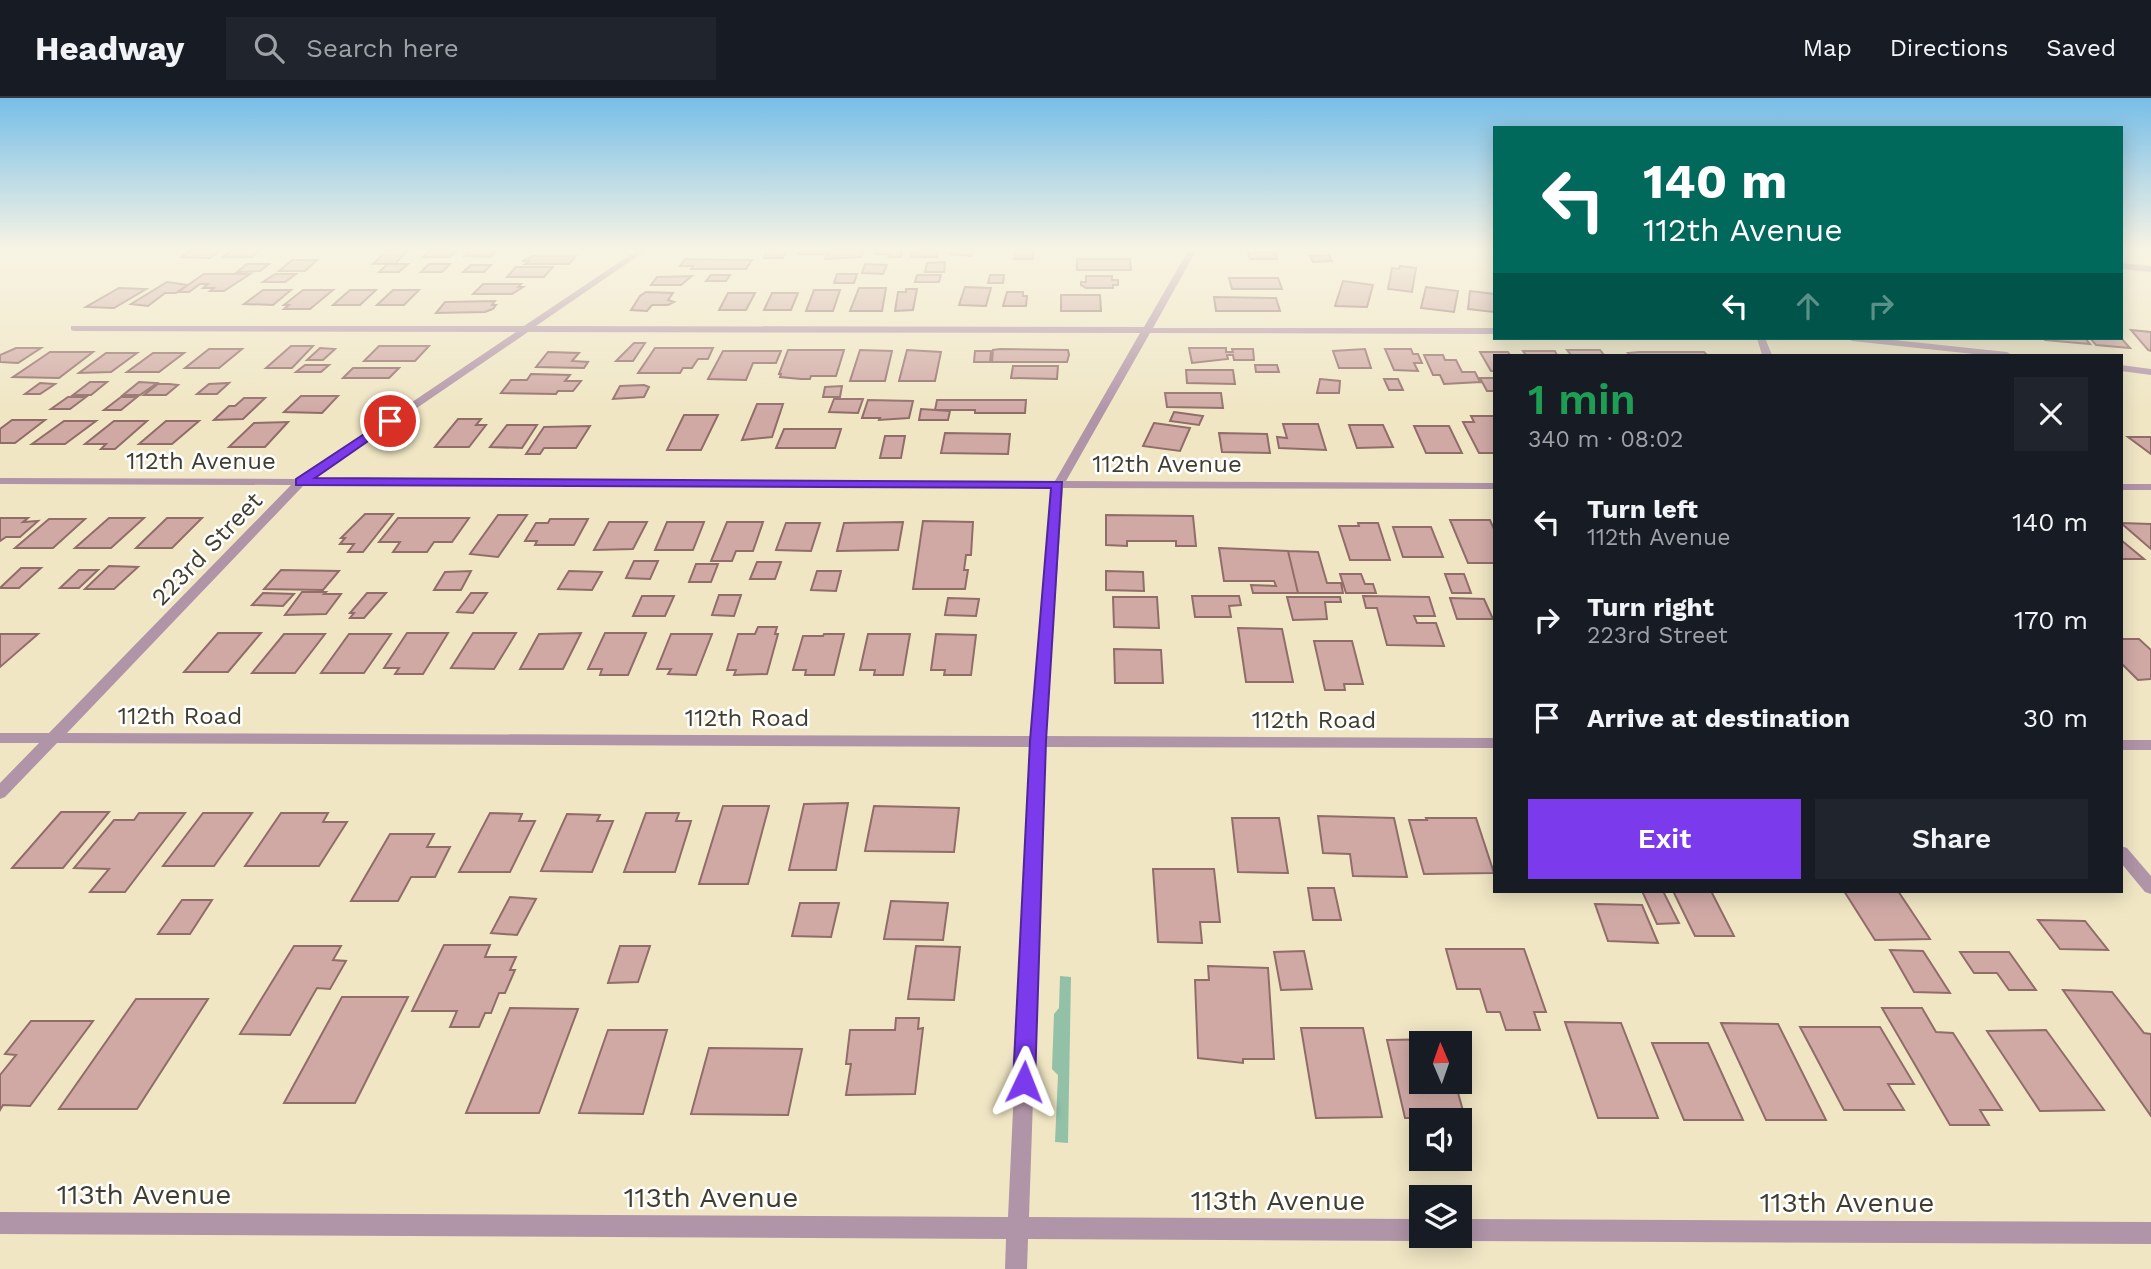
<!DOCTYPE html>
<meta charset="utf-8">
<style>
body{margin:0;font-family:"Work Sans",sans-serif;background:#20242c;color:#f1f3f6;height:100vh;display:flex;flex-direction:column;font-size:26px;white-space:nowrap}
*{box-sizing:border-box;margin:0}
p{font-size:23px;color:#9ea1a6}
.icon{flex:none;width:38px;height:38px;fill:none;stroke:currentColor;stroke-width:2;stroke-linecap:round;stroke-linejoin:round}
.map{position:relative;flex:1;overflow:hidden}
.sheet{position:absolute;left:1493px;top:256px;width:630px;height:539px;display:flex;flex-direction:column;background:#171b24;border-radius:0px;box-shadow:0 4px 18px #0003}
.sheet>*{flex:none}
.hud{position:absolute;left:1493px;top:28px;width:630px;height:214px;border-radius:0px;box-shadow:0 4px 18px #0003;background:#00695c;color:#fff;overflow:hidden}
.needle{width:46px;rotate:358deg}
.tools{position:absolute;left:1409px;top:933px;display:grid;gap:14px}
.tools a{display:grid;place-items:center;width:63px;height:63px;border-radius:0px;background:#171b24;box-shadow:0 4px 18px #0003;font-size:35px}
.pin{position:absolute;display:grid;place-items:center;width:60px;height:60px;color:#fff;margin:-30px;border:4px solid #fff;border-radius:50%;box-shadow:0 2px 7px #0007}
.me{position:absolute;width:77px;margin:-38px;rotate:2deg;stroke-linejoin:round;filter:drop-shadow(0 0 5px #0008)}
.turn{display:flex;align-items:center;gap:24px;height:147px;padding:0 35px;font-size:32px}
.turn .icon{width:91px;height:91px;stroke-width:2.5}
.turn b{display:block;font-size:49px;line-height:60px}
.lanes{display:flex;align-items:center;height:66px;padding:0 35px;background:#0003;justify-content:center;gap:35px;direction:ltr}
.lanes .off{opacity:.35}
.round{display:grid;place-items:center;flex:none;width:74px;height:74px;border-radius:0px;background:#20242c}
.summary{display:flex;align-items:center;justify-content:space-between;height:119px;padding:0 35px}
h1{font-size:42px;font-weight:600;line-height:52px;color:#1e9e55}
.button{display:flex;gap:14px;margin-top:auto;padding:14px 35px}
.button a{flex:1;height:80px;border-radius:0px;background:#7c3aed;color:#fff;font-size:28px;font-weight:600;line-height:80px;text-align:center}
.button a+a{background:#20242c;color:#f1f3f6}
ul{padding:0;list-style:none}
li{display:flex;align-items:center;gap:21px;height:98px;padding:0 35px}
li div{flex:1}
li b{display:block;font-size:26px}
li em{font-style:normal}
header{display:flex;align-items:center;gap:42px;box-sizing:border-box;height:98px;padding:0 35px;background:#171b24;border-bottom:2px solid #363941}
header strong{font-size:33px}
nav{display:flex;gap:38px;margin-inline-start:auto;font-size:24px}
.search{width:490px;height:63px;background:#20242c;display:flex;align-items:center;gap:18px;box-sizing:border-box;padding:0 24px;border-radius:0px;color:#9ea1a6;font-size:26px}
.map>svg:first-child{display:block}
.green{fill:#92c1a8}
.building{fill:#d0a9a5;stroke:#916d69;stroke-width:2}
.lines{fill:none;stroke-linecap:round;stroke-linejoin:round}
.minor{fill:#b094a8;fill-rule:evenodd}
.route{fill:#7c3aed;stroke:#51269a;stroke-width:2}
.labels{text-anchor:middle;stroke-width:5;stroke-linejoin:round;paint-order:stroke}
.street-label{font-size:24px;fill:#413d2f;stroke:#fff}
.near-street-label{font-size:28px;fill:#413d2f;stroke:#fff}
</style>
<header>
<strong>Headway</strong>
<div class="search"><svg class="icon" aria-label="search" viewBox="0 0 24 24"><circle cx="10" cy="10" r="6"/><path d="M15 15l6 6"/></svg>Search here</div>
<nav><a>Map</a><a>Directions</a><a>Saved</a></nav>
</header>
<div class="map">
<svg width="2151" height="1171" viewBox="0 0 2151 1171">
<rect width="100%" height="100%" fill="#f0e6c4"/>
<path class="green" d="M1060,878L1071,879L1068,1045L1055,1044L1058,977L1052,971L1054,916L1059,910Z"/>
<path class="building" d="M194,151H222L210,160L181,159Z
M234,151H262L252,159H223Z
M388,151H409L395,166H373Z
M431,151H458L450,159H423Z
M471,151H498L490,159L464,158Z
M768,151H787L783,160H764Z
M804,151H826L824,156H798Z
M836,151H864L861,159L825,161L829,153Z
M878,151H903L901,159H889L890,156H876Z
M913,151H939L937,159H911Z
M951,151H973L971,158L950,156Z
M1015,151H1034L1033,161H1014Z
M1083,151H1147V153H1083Z
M1275,154L1277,161H1250L1248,155Z
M1329,157L1332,163L1313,164L1310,158Z
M576,158L569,166H525L529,163H522L533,158Z
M685,161L752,162L746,171H691L693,168H680Z
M1077,161H1130L1131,172H1077Z
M292,162H317L305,173H279Z
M945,164L944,174H925L927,165Z
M247,166H269L260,173L237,174Z
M388,166H408L399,174H379Z
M429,166H450L442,174H421Z
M865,166L887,167L883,176L862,175Z
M471,167H491L484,174H463Z
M1400,168L1416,170L1412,194L1388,191L1392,170L1399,171Z
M516,169H553L544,179H507Z
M204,176H250L224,193H210L214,190H203L208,186H200L189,194H178Z
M275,176H296L285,184H263Z
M837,176H857L854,185H834Z
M711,177H730L726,183H706Z
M917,177H941L939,184H915Z
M990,177H1004L1003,185H988Z
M692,178L681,187H651L657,179Z
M1086,178H1112V182H1118V187H1113V190H1086L1081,187V184H1086Z
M1229,180H1278L1282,191H1232Z
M1343,183L1373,187L1367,209L1335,208Z
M167,184L187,187L176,195H165L148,208L131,206Z
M483,186H521L518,189H523L512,196H473Z
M965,189L991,190L986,208L959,207Z
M1426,189L1458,193L1454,214L1421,210Z
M119,190L146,191L114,210L86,209Z
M859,190H886L882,213H850Z
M906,191H917L913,212L895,213L898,194H906Z
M263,192H291L273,207L244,206Z
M303,192H333L310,211H284L289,207H284Z
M350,192H376L360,207H333Z
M393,192H419L404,207H377Z
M814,192H840L833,213H806Z
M1470,193L1494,196V214L1468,211Z
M646,194L673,195L668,202L674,204L668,207H652L647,213L631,212L640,198Z
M1007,194H1023V198H1027L1026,208H1003Z
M728,195H755L746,212H719Z
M772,195H798L791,212H764Z
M1061,197H1100L1101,213H1061Z
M1214,199L1276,200L1280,213H1216Z
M495,203L492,207H496L493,211L485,214L436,215L445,204Z
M2131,232L2151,234V253L2148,252Z
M2043,240H2085L2090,246L2045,242Z
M2090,240H2121L2130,250L2096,247Z
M634,245H645L633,263H616Z
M291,248H313L292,270H266Z
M379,248H429L415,263H364Z
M16,250H41L18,265L0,264V257Z
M320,250L335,251L323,262H307Z
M655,250H713L708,261H698L692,270H683L680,275H638Z
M1189,250H1226V254H1233L1232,251H1253L1254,262H1234L1233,257H1227L1228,261L1192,265Z
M209,251H242L219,270H185Z
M1000,251L1068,252L1069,257L1067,264H992L993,252Z
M1365,251L1371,270H1339L1333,253Z
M1385,251H1411L1413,256H1418L1422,265H1414L1418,273L1394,272Z
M788,252H844L836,278H811L810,281H801L780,279L781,276H779Z
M860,252L892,253L885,283H850Z
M907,252L941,254L935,283H899Z
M1567,252H1600L1604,257H1571Z
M723,253H781L776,265H753L746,282L708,281Z
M975,253H991L990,264H974Z
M1523,253H1555L1557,257H1526Z
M50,254H93L59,280L13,279Z
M548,254L579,255L572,263L588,264L584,270L536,269Z
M1480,254H1508L1510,257H1494V273H1491Z
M1639,254H1704L1707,257H1630L1628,255Z
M106,255H137L111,274L79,275Z
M153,255H184L159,274H127Z
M1424,257H1443L1445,262H1456L1462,274H1475L1480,284L1444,286L1440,277H1433Z
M305,267H329L321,274H296Z
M1255,267H1277L1279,274H1256Z
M1013,268H1058L1057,281L1011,280Z
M353,270H399L389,280H343Z
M1186,272H1233L1235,286L1187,285Z
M531,276L570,277L565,283H581L573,293H558L556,296L501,295L511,282H527Z
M1480,280H1494V293H1487Z
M1320,281L1340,283L1339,295H1317Z
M1384,281H1398L1403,292H1389Z
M90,284H107L91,297H73Z
M139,284L157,285L140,297H123Z
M40,285L55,286L40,296H25Z
M229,285L217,296H197L209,286Z
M158,286H169L178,287L166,297H144Z
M644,287L649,289L644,299L613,301L620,288Z
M842,288L840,299H823L825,289Z
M1165,295H1221L1223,310L1167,309Z
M301,298H338L322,315L284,314Z
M68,299H86L70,311H51Z
M121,299H137L121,312H104Z
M244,300H265L243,321L214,322L229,308H235Z
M834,301H863L858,315L829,314Z
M868,302L913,303L909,320L879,322L880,320H862Z
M937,302H1026L1025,315H975V312H935Z
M757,306H783L772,339L742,342Z
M921,311L950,313L948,322H919Z
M1174,314L1203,318L1199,327L1170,323Z
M684,317H718L701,352H667Z
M1471,318H1494V355H1479L1463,324H1474Z
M458,321H481L476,327H486L469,349H435Z
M12,322H45L15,345H0V331Z
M64,323H96L65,346H32Z
M114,323H147L115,351H101L106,346H85Z
M166,323H199L172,346H139Z
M288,324L265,349H229L254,325Z
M1154,325L1190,330L1180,353L1143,348Z
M1283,326H1318L1326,352L1279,350L1277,339L1287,340Z
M507,327H537L522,350L490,349Z
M1349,327H1383L1393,349L1357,350Z
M590,328L576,350H544L540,356H526L544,329Z
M1414,328H1449L1462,355H1426Z
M784,331H841L835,350H776Z
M945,335L1010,336L1008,356L941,355Z
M1219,335L1267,336L1270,355L1222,354Z
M885,338H905L901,360H880Z
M2128,339H2151V356Z
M365,416H393L363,454H348L354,446H340L345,440H341Z
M498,417H527L498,459L470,456Z
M1106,417L1193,418L1196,448H1176V443H1127V448L1106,447Z
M0,420H28L23,424L38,423L20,439H6L0,443Z
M109,420H144L111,450H75Z
M167,420H202L172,450H136Z
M398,420H469L452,444H434L427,454H393L400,444H379Z
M49,421H85L53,450H15Z
M550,421H588L574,447H535L537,443H525L536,425H548Z
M1450,422H1490L1494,431V465H1468Z
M923,423L973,424L971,457H966L964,472H968L965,491H913Z
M609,424H647L633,451L594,452Z
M667,424H704L693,452H655Z
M727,424H763L753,453H736L732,463H711Z
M903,424L898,452L837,453L844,425Z
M786,425H820L811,453L776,452Z
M1358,425H1378L1390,462H1350L1339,428H1359Z
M2121,425L2151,426V451Z
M1393,429H1431L1443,459H1403Z
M2121,442L2144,461H2121Z
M1219,450L1288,453L1298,495H1253L1251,487L1276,488L1274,483H1224Z
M1288,453L1318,454L1327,485H1341L1343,495H1298Z
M634,463H658L650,481L626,480Z
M757,464H781L775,481H750Z
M696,466H718L711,484H689Z
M109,468L138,469L114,491H85Z
M21,470H41L19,490H0Z
M79,472H98L79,490H60Z
M281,472L339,473L323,492L264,491Z
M471,473L461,492H434L445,474Z
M569,473L602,474L592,492L558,491Z
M817,473H841L836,493L811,492Z
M1106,473L1143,474L1144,493L1106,492Z
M1340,476H1361L1365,486H1373L1376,495H1346Z
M1445,476H1464L1471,495H1452Z
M302,494H326L324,496H341L326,516L285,517Z
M263,495L294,496L283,508L252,507Z
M367,495H386L364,520H350L354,515H350Z
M471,495H487L473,515L457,514Z
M719,497H741L734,518L712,517Z
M642,498H674L665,518H633Z
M1192,498H1239L1241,507L1229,508L1231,519H1195Z
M1363,498L1429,499L1435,518H1414L1417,525H1436L1444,548L1387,547L1377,510H1366Z
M1113,499H1157L1159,530L1114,529Z
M1287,499H1340L1341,504H1325L1327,521L1293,522Z
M948,500L979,501L976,518L945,517Z
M1450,500L1484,501L1493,521H1457Z
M758,529H777L775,536H778L767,576L734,577L736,572H727L738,536H755Z
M1238,530L1282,531L1293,584H1246Z
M218,535H261L228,574H184Z
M407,535H448L423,576H395L399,570H384Z
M473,535H516L494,571L451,570Z
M581,535L563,571H520L539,536Z
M605,535H646L628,577H600L602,571H588Z
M0,536H38L0,569Z
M284,536H325L295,575H252Z
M349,536H391L364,575H321Z
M671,536H712L696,577L668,576L671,571H657Z
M824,536H844L834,577H805L806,572H793L803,538H823Z
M868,536H910L903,577H874L875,572H860Z
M936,536L976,537L971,577H944L945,572H931Z
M2121,541H2139L2151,552V581L2138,582L2121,565Z
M1314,543H1352L1363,586H1344L1345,592H1325Z
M1114,551L1161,552L1163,585H1115Z
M848,705L836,772H789L804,706Z
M723,708H769L748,786H699Z
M874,708L959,710L954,754L865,753Z
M61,714H109L63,770H12Z
M139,715H185L125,794H90L109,771L74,770L114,722H134Z
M203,715H252L214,768H163Z
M281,715H328L323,724H347L319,768H245Z
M490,715L522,716L519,723H535L510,774H459Z
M646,715H679L676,723H691L675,774H624Z
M567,716L600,717L597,723H613L592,774L541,773Z
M1318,718L1394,720L1407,779L1353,778L1350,756L1323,755Z
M1232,720H1279L1288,775L1238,774Z
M1426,720H1476L1494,775L1424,776L1409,722H1427Z
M390,736H434L427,749H450L435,779H411L398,803H351Z
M1153,771H1214L1220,824H1200L1202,845L1158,844Z
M1308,790H1334L1341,822H1313Z
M1642,793H1663L1679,825L1657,826Z
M1673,793H1711L1734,838H1695Z
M1844,793H1898L1930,841L1875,842Z
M510,799L536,801L517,837L491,835Z
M182,802H212L190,836H158Z
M891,803L948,805L943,842L884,841Z
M800,805H839L831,839L792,838Z
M1595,806L1642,807L1658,845L1608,843Z
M2038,822L2085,823L2108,852L2060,851Z
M444,847H490L485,859H516L510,872H515L505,895H499L491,915H485L479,929H450L457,913H412Z
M294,848H341L333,862L346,863L330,891L317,890L290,937L240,936Z
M620,848H650L638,884L608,885Z
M916,848L960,849L954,902L908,901Z
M1446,851H1524L1546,914H1534L1540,932H1506L1500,914H1487L1480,891H1457Z
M1890,852L1923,853L1950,895L1914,894Z
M1304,853L1312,891L1281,892L1274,854Z
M1960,854H2009L2036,892H2009L1997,875H1974Z
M1208,868L1268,870L1274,961H1243V965L1198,960L1195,882H1209Z
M2063,892L2112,894L2144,935L2151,936V1018Z
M342,899H408L355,1005H284Z
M136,901H208L137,1011H59Z
M510,910L578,911L539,1015H466Z
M1882,910H1922L1936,934L1953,935L2002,1012H1980L1989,1027H1950Z
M896,920H919L918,931L923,930L915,996L846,997L851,966H846L850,932H895Z
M31,923H93L30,1008L3,1007L0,1012V977L16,957L5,956Z
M1565,924L1621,925L1658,1020H1598Z
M1721,925L1778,926L1826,1022H1766Z
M1800,929H1880L1914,986H1888L1904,1012H1844Z
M1301,930H1363L1382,1019L1316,1020Z
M608,932H667L643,1016L579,1015Z
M2046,932L2104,1012L2040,1013L1987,933Z
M1444,941L1445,945H1421V984H1455L1465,1020H1405L1387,942Z
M1652,945H1708L1743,1022H1684Z
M709,950L802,951L788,1017L691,1016Z"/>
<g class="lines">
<path class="minor" d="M639,151H648L536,228L1144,229L1189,151H1197L1153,230H1494V236L1150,235L1066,383L1494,385V391L1063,390L1046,638L1494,640V650L1045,649L1029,1119L1421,1121V1138H1429V1140L1421,1143L1028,1141L1027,1171H1005L1006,1141L0,1136V1114L1008,1119L1030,649L57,645L5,699L0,701V685L39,645H0V635H49L291,387L0,386V380L298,381L516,234L74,233L71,232V228H524ZM528,234L1140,235L1055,383L313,381ZM304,387L1052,390L1031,638L67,635Z
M2121,165L2151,168V174L2121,171Z
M1757,240H1765L1772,257H1762Z
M1847,240H1875L2007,254L2012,257H1983L1852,243Z
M2121,267L2151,271V277L2121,273Z
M2121,386H2151V392H2121Z
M2121,642H2151V652H2121Z
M2121,748L2127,750L2151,778V796L2145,794L2121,765Z
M1460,1121L2151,1124V1146L1460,1143L1452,1138H1460Z"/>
</g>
<linearGradient id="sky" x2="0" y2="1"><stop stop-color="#77bee8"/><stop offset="0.48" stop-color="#f8f4e4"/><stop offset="1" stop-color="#f8f4e4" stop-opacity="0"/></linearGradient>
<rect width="2151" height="315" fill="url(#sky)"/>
<path class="route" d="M390,319L394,320V325L315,380L1062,384L1046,643L1035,984L1032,991L1024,994L1016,991L1013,984L1030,643L1051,390L296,387V381Z"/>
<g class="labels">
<g class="street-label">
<text x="201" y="371">112th Avenue</text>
<text x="1167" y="374">112th Avenue</text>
<text transform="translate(207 451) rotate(-46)" y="8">223rd Street</text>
<text x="180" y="626">112th Road</text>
<text x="747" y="628">112th Road</text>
<text x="1314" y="630">112th Road</text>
</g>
<g class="near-street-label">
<text x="144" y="1106">113th Avenue</text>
<text x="711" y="1109">113th Avenue</text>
<text x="1278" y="1112">113th Avenue</text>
<text x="1847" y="1114">113th Avenue</text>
</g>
</g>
</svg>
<div class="tools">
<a><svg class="needle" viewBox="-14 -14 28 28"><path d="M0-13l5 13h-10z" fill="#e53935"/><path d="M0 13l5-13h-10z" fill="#9ea1a6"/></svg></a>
<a><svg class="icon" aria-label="sound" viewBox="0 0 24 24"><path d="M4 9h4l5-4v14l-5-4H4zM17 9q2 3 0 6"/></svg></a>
<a><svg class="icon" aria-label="layers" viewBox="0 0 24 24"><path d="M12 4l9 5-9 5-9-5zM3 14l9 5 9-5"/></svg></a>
</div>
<div class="pin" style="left:390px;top:323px;background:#d93025"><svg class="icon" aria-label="arrive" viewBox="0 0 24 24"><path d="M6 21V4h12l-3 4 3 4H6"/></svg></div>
<svg class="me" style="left:1024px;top:984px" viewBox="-20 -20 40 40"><path d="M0-17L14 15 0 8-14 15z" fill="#7c3aed" stroke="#fff" stroke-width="4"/></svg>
<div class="hud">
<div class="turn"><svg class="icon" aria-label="left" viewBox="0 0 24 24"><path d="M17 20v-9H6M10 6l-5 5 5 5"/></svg><div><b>140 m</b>112th Avenue</div></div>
<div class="lanes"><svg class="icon" aria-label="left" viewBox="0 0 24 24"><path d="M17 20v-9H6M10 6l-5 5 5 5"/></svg><svg class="icon off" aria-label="ahead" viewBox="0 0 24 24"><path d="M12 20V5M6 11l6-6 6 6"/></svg><svg class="icon off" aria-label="right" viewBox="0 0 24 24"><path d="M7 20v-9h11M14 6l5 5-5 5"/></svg></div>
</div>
<section class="sheet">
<div class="summary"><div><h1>1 min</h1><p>340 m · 08:02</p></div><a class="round"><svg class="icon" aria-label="close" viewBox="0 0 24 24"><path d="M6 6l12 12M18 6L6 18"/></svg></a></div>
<ul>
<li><svg class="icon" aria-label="left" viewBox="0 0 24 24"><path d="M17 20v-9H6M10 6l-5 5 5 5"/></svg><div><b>Turn left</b><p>112th Avenue</p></div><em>140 m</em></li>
<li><svg class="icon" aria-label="right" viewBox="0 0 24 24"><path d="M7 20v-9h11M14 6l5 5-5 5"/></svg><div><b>Turn right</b><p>223rd Street</p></div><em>170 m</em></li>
<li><svg class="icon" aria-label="arrive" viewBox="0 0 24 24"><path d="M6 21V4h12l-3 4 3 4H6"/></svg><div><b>Arrive at destination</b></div><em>30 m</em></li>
</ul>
<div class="button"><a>Exit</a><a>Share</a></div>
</section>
</div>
